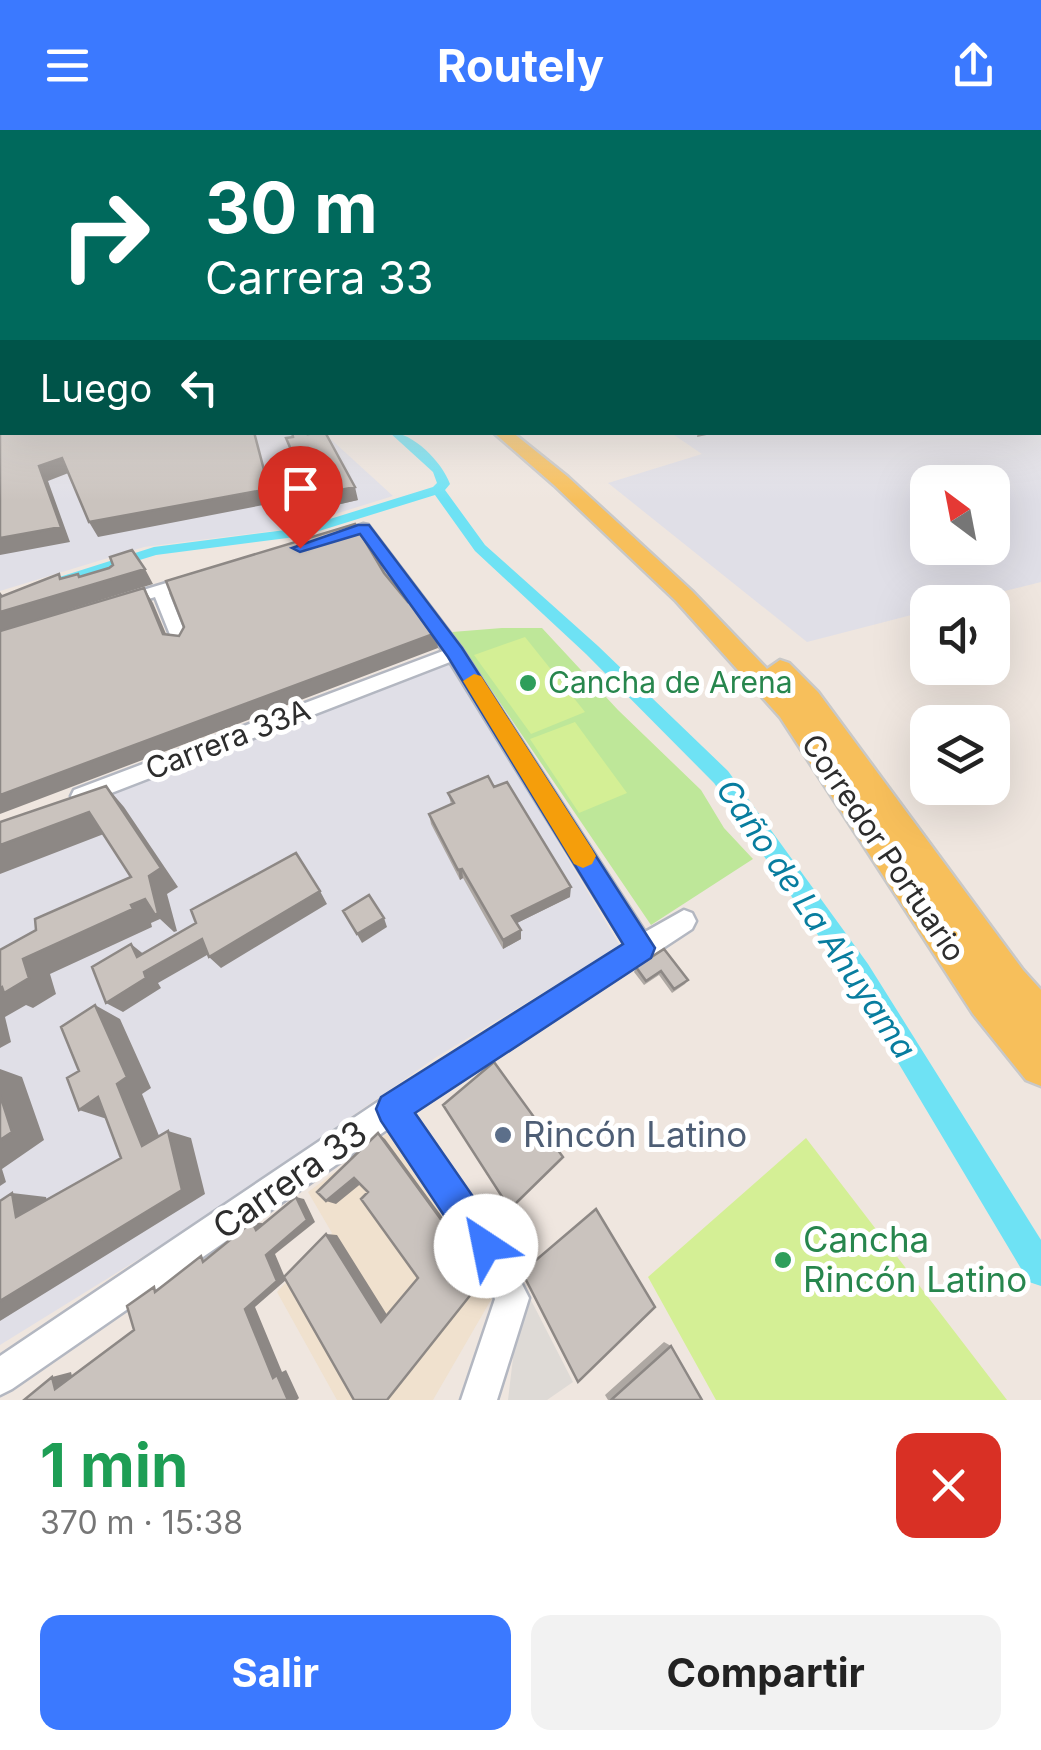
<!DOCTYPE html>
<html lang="es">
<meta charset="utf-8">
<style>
body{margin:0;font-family:Inter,sans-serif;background:#f2f2f2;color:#222;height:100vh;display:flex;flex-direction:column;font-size:38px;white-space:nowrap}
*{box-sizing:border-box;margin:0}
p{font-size:32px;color:#767676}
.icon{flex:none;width:55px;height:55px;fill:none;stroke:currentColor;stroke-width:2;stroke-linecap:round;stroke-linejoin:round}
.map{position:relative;height:1270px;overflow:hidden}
.side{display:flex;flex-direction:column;background:#fff;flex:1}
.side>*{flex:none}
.guide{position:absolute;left:0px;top:0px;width:1042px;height:305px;box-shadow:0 10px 40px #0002;background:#00695c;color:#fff;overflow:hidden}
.needle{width:65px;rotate:328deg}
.fabs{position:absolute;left:910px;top:335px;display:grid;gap:20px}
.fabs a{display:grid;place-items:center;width:100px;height:100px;border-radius:20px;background:#fff;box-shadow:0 10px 40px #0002;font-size:50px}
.pin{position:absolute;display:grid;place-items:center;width:85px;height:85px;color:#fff;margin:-102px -42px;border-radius:50% 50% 50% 0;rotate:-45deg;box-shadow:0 0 10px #0007}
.pin .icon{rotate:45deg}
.me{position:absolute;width:110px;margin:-55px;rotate:326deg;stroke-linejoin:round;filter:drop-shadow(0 0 8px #0008)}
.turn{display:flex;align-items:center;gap:35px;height:210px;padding:0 40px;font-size:45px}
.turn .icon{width:130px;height:130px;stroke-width:2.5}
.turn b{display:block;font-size:70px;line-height:85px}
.then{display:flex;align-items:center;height:95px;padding:0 40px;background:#0003;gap:20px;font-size:38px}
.round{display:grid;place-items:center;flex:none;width:105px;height:105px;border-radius:20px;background:#f2f2f2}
.overview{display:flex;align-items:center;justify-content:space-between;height:170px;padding:0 40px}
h1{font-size:60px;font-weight:700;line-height:75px;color:#1e9e55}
.action{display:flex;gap:20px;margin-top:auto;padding:20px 40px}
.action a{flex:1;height:115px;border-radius:20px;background:#3b79ff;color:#fff;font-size:40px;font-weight:700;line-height:115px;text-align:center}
.action a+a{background:#f2f2f2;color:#222}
header{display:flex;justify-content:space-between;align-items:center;height:130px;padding:0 40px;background:#3b79ff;color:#fff;font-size:45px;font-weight:700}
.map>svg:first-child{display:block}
.industrial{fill:#e0dfe7;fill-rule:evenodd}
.education{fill:#f0e1ce}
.green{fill:#bee799}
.pitch{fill:#d4ef95}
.plaza{fill:#dedad6}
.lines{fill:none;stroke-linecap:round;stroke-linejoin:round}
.canal{fill:#6ee2f4;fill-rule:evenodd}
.street-casing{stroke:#b3b7c1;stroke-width:5}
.secondary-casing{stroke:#b3b7c1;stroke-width:4}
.primary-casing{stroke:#c8c8c8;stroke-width:5}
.street{fill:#fff;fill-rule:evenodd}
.secondary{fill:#fff;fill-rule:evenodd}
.primary{fill:#f7bf5b;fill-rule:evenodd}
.wall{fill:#aea8a3}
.shaded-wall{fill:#8d8885}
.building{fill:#cac3be;stroke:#8d8885;stroke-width:2.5}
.route{fill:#3b79ff;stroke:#264fa6;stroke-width:2.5}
.slow{fill:#f59e0b}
.leisure-dot{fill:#2e9e5b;stroke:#fff;stroke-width:4}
.service-dot{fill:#5c6f8a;stroke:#fff;stroke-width:4}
.labels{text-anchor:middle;stroke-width:10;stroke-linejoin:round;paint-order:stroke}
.leisure-label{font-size:30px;fill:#27864d;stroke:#fff;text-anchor:start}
.street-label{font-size:30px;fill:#2d2d2d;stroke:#fff}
.water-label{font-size:32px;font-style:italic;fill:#087d9f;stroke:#fff}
.near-service-label{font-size:35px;fill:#4e5e75;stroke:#fff;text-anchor:start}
.near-street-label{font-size:35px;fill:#2d2d2d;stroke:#fff}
.near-leisure-label{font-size:35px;fill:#27864d;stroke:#fff;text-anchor:start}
</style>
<header><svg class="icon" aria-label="menu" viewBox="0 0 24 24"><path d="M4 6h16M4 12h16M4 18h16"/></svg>Routely<svg class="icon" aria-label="share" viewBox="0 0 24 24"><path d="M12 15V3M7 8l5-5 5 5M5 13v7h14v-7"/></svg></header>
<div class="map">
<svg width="1041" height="1270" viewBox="0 0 1041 1270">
<rect width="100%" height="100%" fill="#efe6df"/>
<path class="industrial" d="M1041,193V452L960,472H928L927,481L807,512L608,353L702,324L671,303L1040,302ZM928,352H992V418H928Z
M0,282L2,302L324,303L393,366L287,399L144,417L0,461Z
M449,531L620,816L435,928L215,1082L0,1215V705Z"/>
<path class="education" d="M389,1002L499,1156L433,1270H337L277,1162L332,1103L308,1062Z"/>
<path class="green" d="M502,498H542L618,580L701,660L724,698L753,729L651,795L452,502Z"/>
<path class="pitch" d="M525,507L585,582L531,604L474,525Z
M575,592L627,663L579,683L530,609Z
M806,1008L1007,1270H716L648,1147Z"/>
<path class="plaza" d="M514,1137L573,1252L547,1270H508L520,1169Z"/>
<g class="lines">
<path class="canal" d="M389,302C413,302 442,332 450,354L445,360L485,415L598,516L728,641L868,834L1041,1110V1156L1029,1152L850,852L714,653L586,524L475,421L435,365L303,406L156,425L55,456L47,451L154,417L301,398L433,357L437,353L433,342Z"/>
<defs>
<path id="street" d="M363,394L368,395L462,519L645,802L684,780L692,783L696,791L692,799L412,983L497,1105L529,1168L497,1270H461L495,1169L475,1127L388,999L12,1259L0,1265V1226L382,969L625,815L450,532L88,672H74L71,666L74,660L443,521L360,403L336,410L329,406Z
M193,445L198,447V453L169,463L189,513L187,517H175L155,467L126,476L118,471L120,467Z"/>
<path id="secondary" d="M0,270L2,271V279L0,280Z"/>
<path id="primary" d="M493,302H512L568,347L692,461L767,539L780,530L789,533L818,562L1023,840L1041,860V956L1026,950L973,884L780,587L676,471L554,355Z"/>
</defs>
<use href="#street" class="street-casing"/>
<use href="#secondary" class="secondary-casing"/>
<use href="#primary" class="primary-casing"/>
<use href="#street" class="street"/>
<use href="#secondary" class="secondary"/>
<use href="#primary" class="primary"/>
</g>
<path class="wall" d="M286,308L358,370L315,380L290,321Z
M448,663L570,767L517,793L521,809L503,819L463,748L460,750L431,694L429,684L451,674Z
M664,819L688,850L685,854L672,863L659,845L644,855L634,842L636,837Z
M664,1212L671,1216L702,1270H608L605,1265Z"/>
<path class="shaded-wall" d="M254,302L274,373L98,407L89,392Z
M698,302H721L697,307Z
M62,328L71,342L48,351L70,412L0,425V408L39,336Z
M355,357L358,370L315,380L311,366Z
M145,439L153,454L0,501V462L9,474L60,449L59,444L69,459L86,457Z
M144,458L153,473L172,518L163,504Z
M436,503L438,518L0,684V665Z
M106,656L124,677L178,757L167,764L177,801L174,802L160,789L151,793L152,797L50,844L56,864L33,878L26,875L5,887L11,912L0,918V858L23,829L145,769Z
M89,682L109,702L0,744V715Z
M462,739L463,748L460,750L458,740Z
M571,757L570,767L513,795L512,786Z
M320,761L327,774L221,838L209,827Z
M384,788L387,797L362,813L357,804Z
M521,800V809L503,819V810Z
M202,809L214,821L158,853L161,858L123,882L106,873L144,842Z
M131,814L146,826L137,827Z
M95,875L120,889L151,958L142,964L166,1023L142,1016L117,954Z
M0,939L22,947L44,1010L2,1039L6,1052L0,1056Z
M98,967L107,989L79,980Z
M168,1001L191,1008L205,1064L0,1191V1171Z
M378,1003L385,1009L457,1107L482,1151L387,1270L480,1153Z
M354,1048L363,1052L336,1074L326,1071Z
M12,1063L46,1067L51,1090L16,1087Z
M296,1067L304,1069L315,1092L275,1124L286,1150L255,1177L282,1242L286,1240L299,1268L297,1270H288L273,1248L245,1179L266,1125Z
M252,1092L262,1093L265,1101L256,1100Z
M326,1104L337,1105L389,1188L381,1192Z
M71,1242L74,1254L55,1259L52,1247Z"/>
<path class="building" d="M1040,194H1041V241L1040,240Z
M2,290V302H254L269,359L89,392L62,328L39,336L61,397L0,408V291Z
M292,302H308V304L325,302L355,357L311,366L286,308L293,307Z
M355,394L384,443L408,472L412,471L436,503L0,665V501L144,458L163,504L179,506L184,497L166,451Z
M132,420L145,439L0,482V467L59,444L60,449L78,444L79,447L109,438L113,435L110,427Z
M488,646L494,657L507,652L571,757L512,786L521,800L503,810L462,739L458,740L429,684L454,673L448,663Z
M106,656L161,738L149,746L158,783L155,785L145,769L131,775L133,779L23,829L29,848L4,863L2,857L0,858V820L36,800L35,789L131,747L89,682L0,715V692Z
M296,723L320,761L209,827L202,809L144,842L146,848L106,873L92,837L131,814L137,827L196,793L191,780Z
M369,765L384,788L357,804L343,781Z
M664,819L688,850L674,859L661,841L646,851L636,837Z
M95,875L127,947L117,954L142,1016L168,1001L182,1060L0,1171V1071L12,1063L16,1087L121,1028L98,967L79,980L67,948L79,941L61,897Z
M494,932L563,1027L510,1079L443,975Z
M0,965L12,1002L0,1010Z
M378,1003L453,1106L480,1153L387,1270H354L284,1147L326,1104L381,1192L418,1148L361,1069L368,1062L354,1048L326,1071L317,1062Z
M296,1067L307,1090L266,1125L277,1151L245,1179L273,1248L277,1245L288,1270H24L52,1247L55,1259L134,1200L127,1176L154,1157L155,1162L201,1126L203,1132L252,1092L256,1100Z
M596,1079L655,1177L578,1252L522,1142Z
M671,1216L702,1270H611Z"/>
<linearGradient id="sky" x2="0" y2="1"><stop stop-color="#77c6ed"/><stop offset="0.52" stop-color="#f8f4f1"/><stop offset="1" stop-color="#f8f4f1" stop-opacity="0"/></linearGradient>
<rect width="1041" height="371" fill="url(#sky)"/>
<path class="route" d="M358,395H369L462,518L655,818L651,828L415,983L499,1104L504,1116L499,1129L486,1135L473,1129L381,991L376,979L381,967L623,814L448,527L360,404L300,422L292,418Z"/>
<path class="slow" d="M474,544L481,546L592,719L596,726L592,734L583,738L574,734L463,551Z"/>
<g class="leisure-dot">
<circle cx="528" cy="553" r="10"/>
<circle cx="783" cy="1130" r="10"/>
</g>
<circle class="service-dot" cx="503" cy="1005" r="10"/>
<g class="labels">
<g class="leisure-label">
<text x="548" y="563">Cancha de Arena</text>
</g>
<g class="street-label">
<text transform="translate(228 610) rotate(-21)" y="10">Carrera 33A</text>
<text transform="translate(883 718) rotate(56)" y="10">Corredor Portuario</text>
</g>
<g class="water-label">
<text transform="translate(816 789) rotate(56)" y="11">Caño de La Ahuyama</text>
</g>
<g class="near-service-label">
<text x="523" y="1017">Rincón Latino</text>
</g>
<g class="near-street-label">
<text transform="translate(290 1050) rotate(-35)" y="12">Carrera 33</text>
</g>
<g class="near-leisure-label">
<text x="803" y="1122">Cancha<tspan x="803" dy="40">Rincón Latino</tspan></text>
</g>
</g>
</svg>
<div class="fabs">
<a><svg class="needle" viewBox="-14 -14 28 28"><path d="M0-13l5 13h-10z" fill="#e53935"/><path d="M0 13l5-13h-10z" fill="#767676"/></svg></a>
<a><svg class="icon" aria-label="sound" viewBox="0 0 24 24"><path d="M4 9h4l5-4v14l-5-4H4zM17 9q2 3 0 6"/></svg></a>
<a><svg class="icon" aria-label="layers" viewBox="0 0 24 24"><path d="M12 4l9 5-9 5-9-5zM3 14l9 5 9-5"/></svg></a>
</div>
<div class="pin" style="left:300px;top:418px;background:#d93025"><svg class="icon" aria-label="arrive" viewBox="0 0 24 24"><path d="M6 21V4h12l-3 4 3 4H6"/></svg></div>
<svg class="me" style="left:486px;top:1116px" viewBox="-20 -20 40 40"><circle r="19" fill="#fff"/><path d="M0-13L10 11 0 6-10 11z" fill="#3b79ff"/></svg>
<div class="guide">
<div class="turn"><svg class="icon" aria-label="right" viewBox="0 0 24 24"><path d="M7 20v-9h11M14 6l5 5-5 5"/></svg><div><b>30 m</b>Carrera 33</div></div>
<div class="then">Luego<svg class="icon" aria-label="left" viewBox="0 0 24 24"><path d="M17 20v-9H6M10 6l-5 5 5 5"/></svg></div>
</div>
</div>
<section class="side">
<div class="overview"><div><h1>1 min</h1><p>370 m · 15:38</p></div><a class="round" style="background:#d93025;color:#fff"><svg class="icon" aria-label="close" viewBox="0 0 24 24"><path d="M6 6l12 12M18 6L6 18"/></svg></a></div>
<div class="action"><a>Salir</a><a>Compartir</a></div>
</section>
